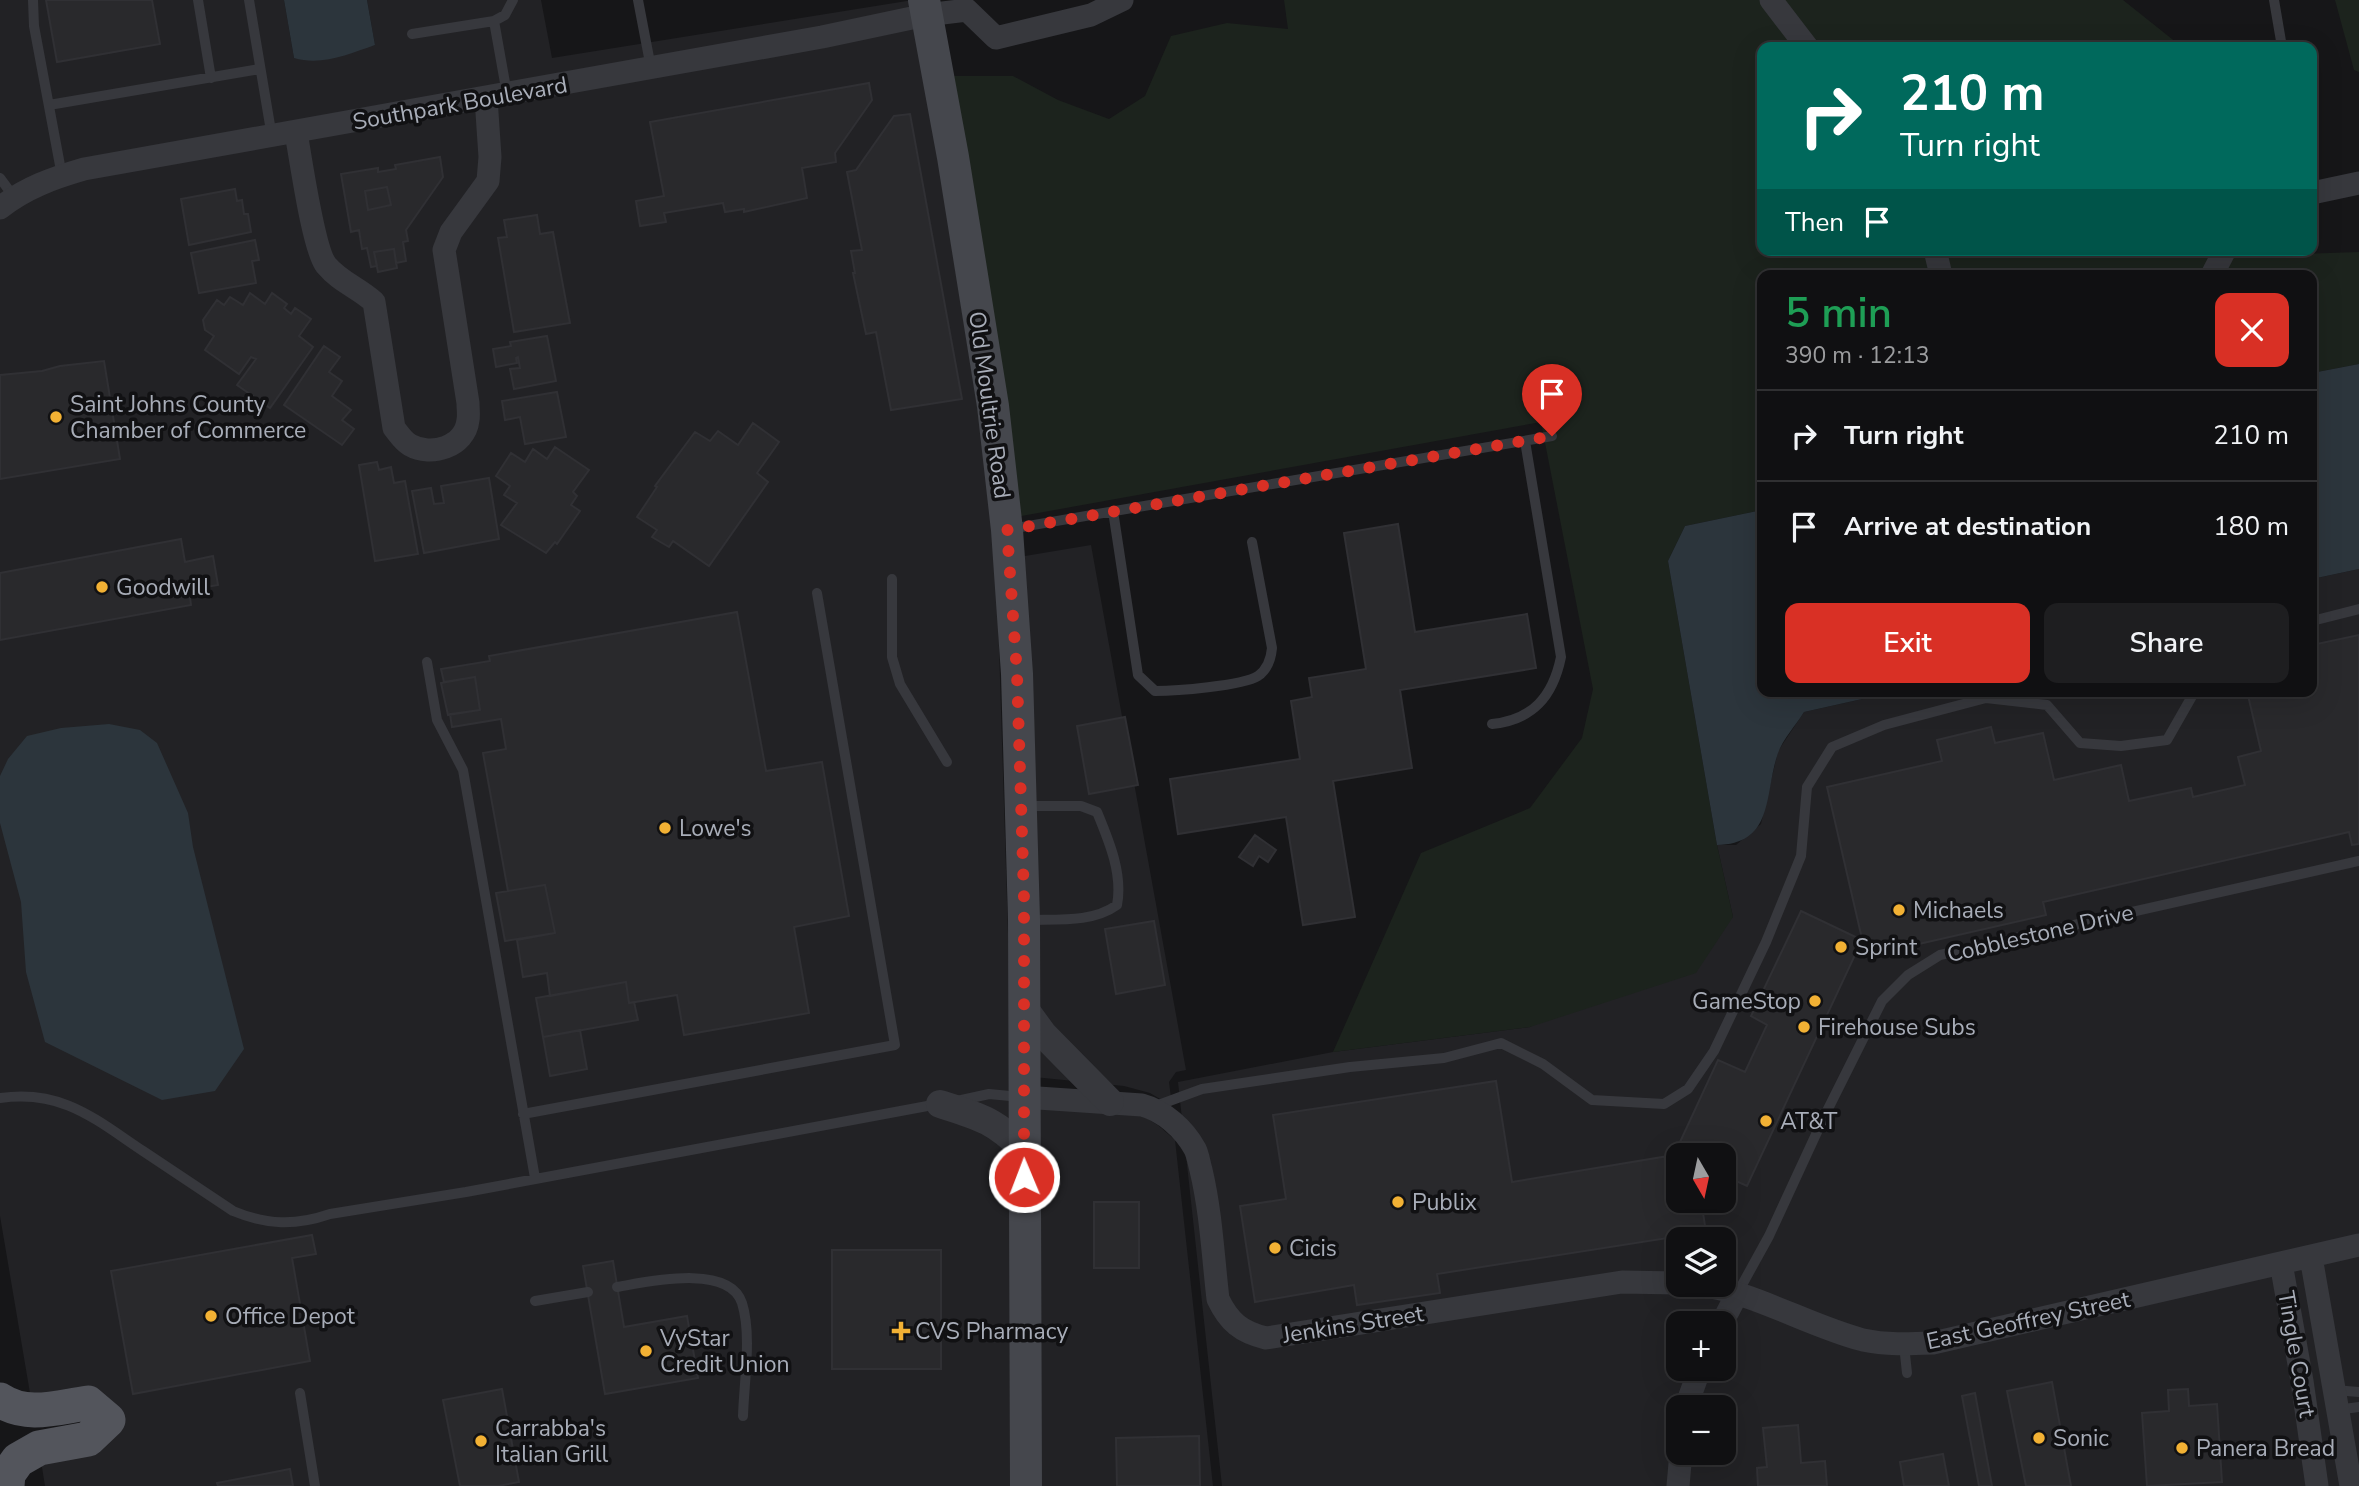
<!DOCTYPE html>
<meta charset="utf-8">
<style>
body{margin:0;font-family:"Nunito Sans",sans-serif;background:#1e1e20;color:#f1f3f6;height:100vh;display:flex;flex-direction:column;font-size:26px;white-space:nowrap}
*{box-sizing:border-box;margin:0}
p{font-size:23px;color:#9c9d9f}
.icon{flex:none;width:38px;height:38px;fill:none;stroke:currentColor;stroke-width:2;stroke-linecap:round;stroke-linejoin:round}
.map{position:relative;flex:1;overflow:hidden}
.sheet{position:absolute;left:1757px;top:270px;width:560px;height:427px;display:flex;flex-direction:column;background:#101012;border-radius:14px;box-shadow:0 7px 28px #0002,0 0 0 2px #303032}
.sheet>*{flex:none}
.banner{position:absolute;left:1757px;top:42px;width:560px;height:214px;border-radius:14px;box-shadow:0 7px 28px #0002,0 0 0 2px #303032;background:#00695c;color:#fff;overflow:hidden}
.needle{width:46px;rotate:171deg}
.tools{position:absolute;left:1666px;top:1143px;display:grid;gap:14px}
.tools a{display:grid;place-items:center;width:70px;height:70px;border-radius:14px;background:#101012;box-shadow:0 7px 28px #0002,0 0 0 2px #303032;font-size:35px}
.pin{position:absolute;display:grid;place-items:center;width:60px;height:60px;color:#fff;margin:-72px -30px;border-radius:50% 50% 50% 0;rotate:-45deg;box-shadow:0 0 7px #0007}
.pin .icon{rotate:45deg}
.me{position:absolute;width:77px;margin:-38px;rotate:359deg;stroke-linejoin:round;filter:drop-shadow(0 0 5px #0008)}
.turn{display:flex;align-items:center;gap:24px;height:147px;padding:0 28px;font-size:32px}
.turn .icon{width:91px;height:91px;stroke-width:2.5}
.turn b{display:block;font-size:49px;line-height:60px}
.then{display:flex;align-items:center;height:66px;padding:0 28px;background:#0003;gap:14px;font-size:26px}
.round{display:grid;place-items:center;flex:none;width:74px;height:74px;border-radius:14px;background:#1e1e20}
.headline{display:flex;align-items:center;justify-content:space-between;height:119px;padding:0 28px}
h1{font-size:42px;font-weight:600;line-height:52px;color:#1e9e55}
.primary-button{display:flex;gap:14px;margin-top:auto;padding:14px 28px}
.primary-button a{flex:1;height:80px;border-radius:14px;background:#d93025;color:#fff;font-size:28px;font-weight:600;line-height:80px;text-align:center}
.primary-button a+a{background:#1e1e20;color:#f1f3f6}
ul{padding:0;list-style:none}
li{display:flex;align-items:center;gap:21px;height:91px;padding:0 28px;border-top:2px solid #303032}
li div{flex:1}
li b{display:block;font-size:26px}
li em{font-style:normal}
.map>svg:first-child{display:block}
.built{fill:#222225;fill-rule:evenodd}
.green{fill:#1c231d}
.water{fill:#2c353c}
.building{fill:#29292c;stroke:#303034;stroke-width:2}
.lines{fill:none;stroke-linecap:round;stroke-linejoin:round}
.service{stroke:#37383d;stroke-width:10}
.minor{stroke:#37383d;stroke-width:23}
.tertiary{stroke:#37383d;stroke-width:28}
.secondary{stroke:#45474d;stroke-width:32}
.primary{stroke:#53555c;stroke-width:35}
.route{stroke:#d93025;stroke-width:12;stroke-dasharray:0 21.6}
.poi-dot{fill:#f2b134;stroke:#111113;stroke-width:2.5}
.labels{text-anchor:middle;stroke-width:7;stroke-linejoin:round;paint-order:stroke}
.street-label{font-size:23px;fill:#a8adb8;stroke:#111113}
.poi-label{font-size:23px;fill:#a8adb8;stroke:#111113;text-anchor:start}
</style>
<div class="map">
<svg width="2359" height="1486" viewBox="0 0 2359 1486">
<rect width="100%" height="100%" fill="#161618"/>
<path class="built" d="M0,0H284L294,58L375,45L367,0H541L552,58L913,0L995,520L1013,1092L1015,1486H45L41,1461L116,1428L31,1399L0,1216Z
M1091,545L1186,1070L1176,1072L1169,1082L1172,1106L1150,1093L1124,1086L1034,1077L1019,557Z
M2359,569V1486H1222L1178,1082L1333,1052L1530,1027L1733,917L1717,845H1736L1761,824L1778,751L1804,712L1898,691H2312V579ZM1678,1155H1724V1200H1678ZM1678,1239H1724V1284H1678ZM1678,1323H1724V1368H1678ZM1678,1407H1724V1452H1678Z
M1034,1101L1142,1115L1159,1126L1175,1140L1213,1486H1037Z"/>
<path class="green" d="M1284,0H2123L2182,47H1762V250H2265L2272,255L2359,252V364L2312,373V275H1762V510L1685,526L1668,561L1717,845L1733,917L1696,973L1530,1027L1333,1052L1421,853L1530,808L1582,738L1593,689L1541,422L1016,517L948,76H1013L1058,100L1109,119L1145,96L1171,36L1227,23L1288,29Z
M2335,0H2359V72L2354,70Z"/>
<path class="water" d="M284,0H367L375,45C349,54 322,66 294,58Z
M2359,364V569L2312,579V373Z
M1762,510V691H1898L1804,712C1796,725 1783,739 1778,753C1764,793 1775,844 1717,845L1668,561L1685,526Z
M109,724L140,730L157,743L188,813L193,847L244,1049L215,1091L162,1100L45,1042L26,972L21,902L0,823V776L8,759L27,736L61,728Z"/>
<path class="building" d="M46,0H152L160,44L57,62Z
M869,83L872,100L835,153L836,162L802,168L807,198L744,212V209L725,212L723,203L664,213L666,222L640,226L636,201L664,196L650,122Z
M910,114L962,399L891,410L876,332L866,334L853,273H855L851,251L862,250L847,172L856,170L894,116Z
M440,157L443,177L406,230L408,241L403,242L406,261L396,263L394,249L374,252L377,266L371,267L367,248L362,249L359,230L351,232L341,174L378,168V172L396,169L395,165Z
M387,187L391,205L368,210L365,191Z
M235,189L237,201L242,200L244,214H248L251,232L189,245L181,199Z
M537,215L540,234L553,232L570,323L514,332L498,238L507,237L504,220Z
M255,240L259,260L252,261L256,283L199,293L191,253Z
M394,249L397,268L378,272L374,252Z
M250,293L265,304L272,293L287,304L284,308L291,314L295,308L311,319L299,336L313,347L270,408L237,385L256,359L251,357L239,374L205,350L214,336L205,330L203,320L217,300L224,305L230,297L243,305Z
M547,336L556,381L514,389L510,369L520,368L518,357L516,358L517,363L496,367L493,349L511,346L510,342Z
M324,346L340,357L329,372L342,381L332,396L351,410L342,420L354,429L342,445L284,405Z
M104,361L120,459L0,479V375L42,371L60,366Z
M557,392L566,437L525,444L520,417L505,420L502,401Z
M753,423L779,442L757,473L768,482L709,566L673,541L669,547L652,537L657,530L637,517L657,487L655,486L695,432L710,441L718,431L738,445Z
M555,447L589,470L573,492L577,496L571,505L580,511L557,544L555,542L546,553L501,525L517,503L504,495L510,486L496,476L511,453L525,462L533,449L547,459Z
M377,462L379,470L391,467L394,483L405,481L418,554L375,561L359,465Z
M489,478L499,539L424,553L412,491L431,488L434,504L444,503L441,486Z
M1398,524L1415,632L1527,614L1536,668L1400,690L1412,768L1333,781L1355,917L1303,925L1286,817L1178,834L1170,779L1300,759L1291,701L1312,697L1309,678L1366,669L1344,533Z
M181,539L185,562L213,556L218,585L189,590L191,605L0,640V573Z
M737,612L766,771L822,762L849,916L794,927L809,1013L684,1035L677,995L629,1003L626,982L550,996L547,973L523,977L517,940L555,933L545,885L508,891L483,753L506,749L501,719L452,727L450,714L480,710L475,677L444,682L441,669L490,661L489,656Z
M2359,635V844L2352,845L2349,832L2043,902L2046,915L1866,956L1827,787L1942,761L1937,740L1991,727L1995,743L2043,733L2054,780L2121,765L2129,801L2191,788L2193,797L2245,785L2238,757L2261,751L2247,691H2312V645Z
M475,677L480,710L448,715L441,683Z
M1125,717L1138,785L1089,794L1077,726Z
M1255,835L1276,850L1268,862L1259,856L1253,866L1239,857Z
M545,885L555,933L505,941L496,893Z
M1801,911L1862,940L1747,1186L1727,1177L1724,1180V1155H1678V1200H1701L1706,1232L1437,1274L1440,1293L1357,1305L1354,1285L1255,1302L1240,1206L1286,1199L1273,1115L1496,1081L1512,1182L1674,1155L1718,1060L1745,1072L1767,1025L1751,1016Z
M1154,921L1165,985L1116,994L1105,929Z
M626,982L629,1003L634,1002L638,1020L543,1037L536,998Z
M580,1030L587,1069L550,1076L543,1037Z
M1094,1202H1139V1268H1094Z
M312,1235L316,1254L292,1258L310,1361L133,1394L111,1271Z
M832,1250H941V1369H832Z
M613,1261L624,1327L687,1316L698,1378L605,1394L583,1266Z
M2052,1382L2071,1486H2026L2007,1391Z
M502,1389L519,1482L498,1486H460L443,1400Z
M2188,1389L2189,1406L2217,1404L2222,1482L2147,1486L2142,1413L2169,1411L2168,1390Z
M1975,1393L1992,1486H1979L1962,1396Z
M1798,1425L1801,1463L1825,1461L1827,1486H1758L1757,1468L1767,1467L1763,1428Z
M1199,1436L1200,1486H1117L1116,1438Z
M1943,1454L1949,1486H1904L1900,1462Z
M290,1469L293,1486H218L217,1483Z"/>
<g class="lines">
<path class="service" d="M33,0L34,26L62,176
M198,0L211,78
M249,0L272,137
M638,0L651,68
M2274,0L2282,47
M494,21L507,94
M412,34L494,21L505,15L513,0
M49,105L260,69
M0,178L14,197
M1113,511L1138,675L1155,691C1175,691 1242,686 1258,676C1268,669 1271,659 1272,648L1252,542
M1010,529L1552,436
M892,579V657L900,684L947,762
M2312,621L2359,609
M427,662L437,720L463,770L535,1178
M1492,724C1533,720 1553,696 1561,657L1525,441
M1024,806H1081L1097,812C1109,841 1123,874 1117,905C1092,923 1057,919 1027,920
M0,1098C62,1089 95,1119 143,1151C173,1171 203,1191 233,1211C267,1225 295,1226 330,1214L466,1192L938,1104
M957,1101L989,1094L1021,1097
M1153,1107L1202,1089L1350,1067L1444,1058L1501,1043L1543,1064L1592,1100L1664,1104L1688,1089L1714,1051L1766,942L1801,856L1807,787L1832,747L1884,725L1986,698L2047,705L2080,743L2121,746L2167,740L2195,691
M523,1114L895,1045L817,593
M617,1287C647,1282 729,1263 742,1303C752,1335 744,1382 743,1416
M1737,1294L1769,1236L1824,1117L1882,1001L1908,975L1940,955L2359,861
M535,1301L588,1292
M1904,1345L1907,1373
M2334,1390L2359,1392
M300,1393L315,1486
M2337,1410L2359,1407"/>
<path class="minor" d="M1771,0L1807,47
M967,10L996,38L1091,15L1122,0
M296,133C301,159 313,248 326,265C340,282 359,288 374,302L394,428C399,434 403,441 410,445C431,457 465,447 468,420C469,415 468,409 468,403L444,250L451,232L488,181L490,157L486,98
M2312,193L2359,183
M0,208C25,188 53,178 84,169L822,37L926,15L967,10
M1935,250L1941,275
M2212,275L2225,250
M1023,1097L1142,1105C1164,1111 1184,1129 1195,1149C1198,1155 1199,1163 1201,1170C1211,1212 1213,1256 1218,1299C1229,1322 1241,1332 1266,1338L1622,1282L1678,1283
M2311,1257L2351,1486
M2281,1263L2302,1381L2317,1486
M1694,1284C1753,1291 1806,1325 1863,1340C1886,1345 1909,1344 1933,1343L2359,1245
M1722,1323L1737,1294
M1686,1407L1700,1368
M1678,1486L1681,1452"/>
<path class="tertiary" d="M1024,1008L1043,1034L1110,1102
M940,1104C978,1116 995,1120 1024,1150"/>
<path class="secondary" d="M924,0L953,157L993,406L1007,530L1017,674L1024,920L1026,1486"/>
<path class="primary" d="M0,1400C27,1418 58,1407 88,1403L108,1420L88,1439L39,1448L18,1460L8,1474L7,1486"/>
</g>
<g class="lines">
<path class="route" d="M1024,1177V898L1017,674L1007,530L1552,436"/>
</g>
<g class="poi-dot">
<circle cx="56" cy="417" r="7"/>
<circle cx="102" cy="587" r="7"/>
<circle cx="665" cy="828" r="7"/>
<circle cx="1899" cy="910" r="7"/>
<circle cx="1841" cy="947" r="7"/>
<circle cx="1815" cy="1001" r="7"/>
<circle cx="1804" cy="1027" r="7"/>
<circle cx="1766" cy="1121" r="7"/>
<circle cx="1398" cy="1202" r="7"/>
<circle cx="1275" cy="1248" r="7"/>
<circle cx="211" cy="1316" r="7"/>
<path d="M897.5 1320.5h7v7h7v7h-7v7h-7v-7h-7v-7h7z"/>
<circle cx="646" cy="1351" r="7"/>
<circle cx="2039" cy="1438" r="7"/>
<circle cx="481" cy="1441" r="7"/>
<circle cx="2182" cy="1448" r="7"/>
</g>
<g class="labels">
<g class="street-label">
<text transform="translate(460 103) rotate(-10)" y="8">Southpark Boulevard</text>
<text transform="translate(990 405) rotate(82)" y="8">Old Moultrie Road</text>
<text transform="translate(2040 933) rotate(-13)" y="8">Cobblestone Drive</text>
<text transform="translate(2028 1320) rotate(-12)" y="8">East Geoffrey Street</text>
<text transform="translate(1353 1324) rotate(-9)" y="8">Jenkins Street</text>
<text transform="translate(2297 1354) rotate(80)" y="8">Tingle Court</text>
</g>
<g class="poi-label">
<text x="70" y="412">Saint Johns County<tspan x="70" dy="26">Chamber of Commerce</tspan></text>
<text x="116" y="595">Goodwill</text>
<text x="679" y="836">Lowe's</text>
<text x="1913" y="918">Michaels</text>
<text x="1855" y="955">Sprint</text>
<text x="1801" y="1009" text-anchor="end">GameStop</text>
<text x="1818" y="1035">Firehouse Subs</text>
<text x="1780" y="1129">AT&amp;T</text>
<text x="1412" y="1210">Publix</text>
<text x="1289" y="1256">Cicis</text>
<text x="225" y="1324">Office Depot</text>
<text x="915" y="1339">CVS Pharmacy</text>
<text x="660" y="1346">VyStar<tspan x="660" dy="26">Credit Union</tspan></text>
<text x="495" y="1436">Carrabba's<tspan x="495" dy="26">Italian Grill</tspan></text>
<text x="2053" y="1446">Sonic</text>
<text x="2196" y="1456">Panera Bread</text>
</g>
</g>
</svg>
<div class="tools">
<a><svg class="needle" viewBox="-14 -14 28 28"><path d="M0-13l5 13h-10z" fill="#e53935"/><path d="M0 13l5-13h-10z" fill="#9c9d9f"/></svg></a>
<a><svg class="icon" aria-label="layers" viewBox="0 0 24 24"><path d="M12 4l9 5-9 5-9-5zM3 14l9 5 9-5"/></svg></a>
<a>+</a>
<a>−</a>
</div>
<div class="pin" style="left:1552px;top:436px;background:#d93025"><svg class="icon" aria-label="arrive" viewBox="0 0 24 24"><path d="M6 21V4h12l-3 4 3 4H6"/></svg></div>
<svg class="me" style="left:1024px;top:1177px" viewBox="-20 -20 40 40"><circle r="17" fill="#d93025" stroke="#fff" stroke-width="3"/><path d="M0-11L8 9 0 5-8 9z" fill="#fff"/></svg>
<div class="banner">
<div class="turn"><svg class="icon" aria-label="right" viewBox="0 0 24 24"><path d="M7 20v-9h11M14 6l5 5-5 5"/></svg><div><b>210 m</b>Turn right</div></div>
<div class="then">Then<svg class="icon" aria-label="arrive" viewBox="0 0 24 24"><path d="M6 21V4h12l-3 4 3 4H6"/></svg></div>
</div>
<section class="sheet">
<div class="headline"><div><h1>5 min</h1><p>390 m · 12:13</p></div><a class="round" style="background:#d93025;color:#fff"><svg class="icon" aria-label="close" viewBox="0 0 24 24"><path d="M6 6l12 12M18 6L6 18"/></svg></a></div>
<ul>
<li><svg class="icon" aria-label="right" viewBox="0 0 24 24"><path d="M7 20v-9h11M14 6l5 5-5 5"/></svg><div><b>Turn right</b></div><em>210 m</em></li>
<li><svg class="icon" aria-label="arrive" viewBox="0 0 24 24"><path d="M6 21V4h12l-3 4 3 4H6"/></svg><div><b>Arrive at destination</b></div><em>180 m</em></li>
</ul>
<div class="primary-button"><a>Exit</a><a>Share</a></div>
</section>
</div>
